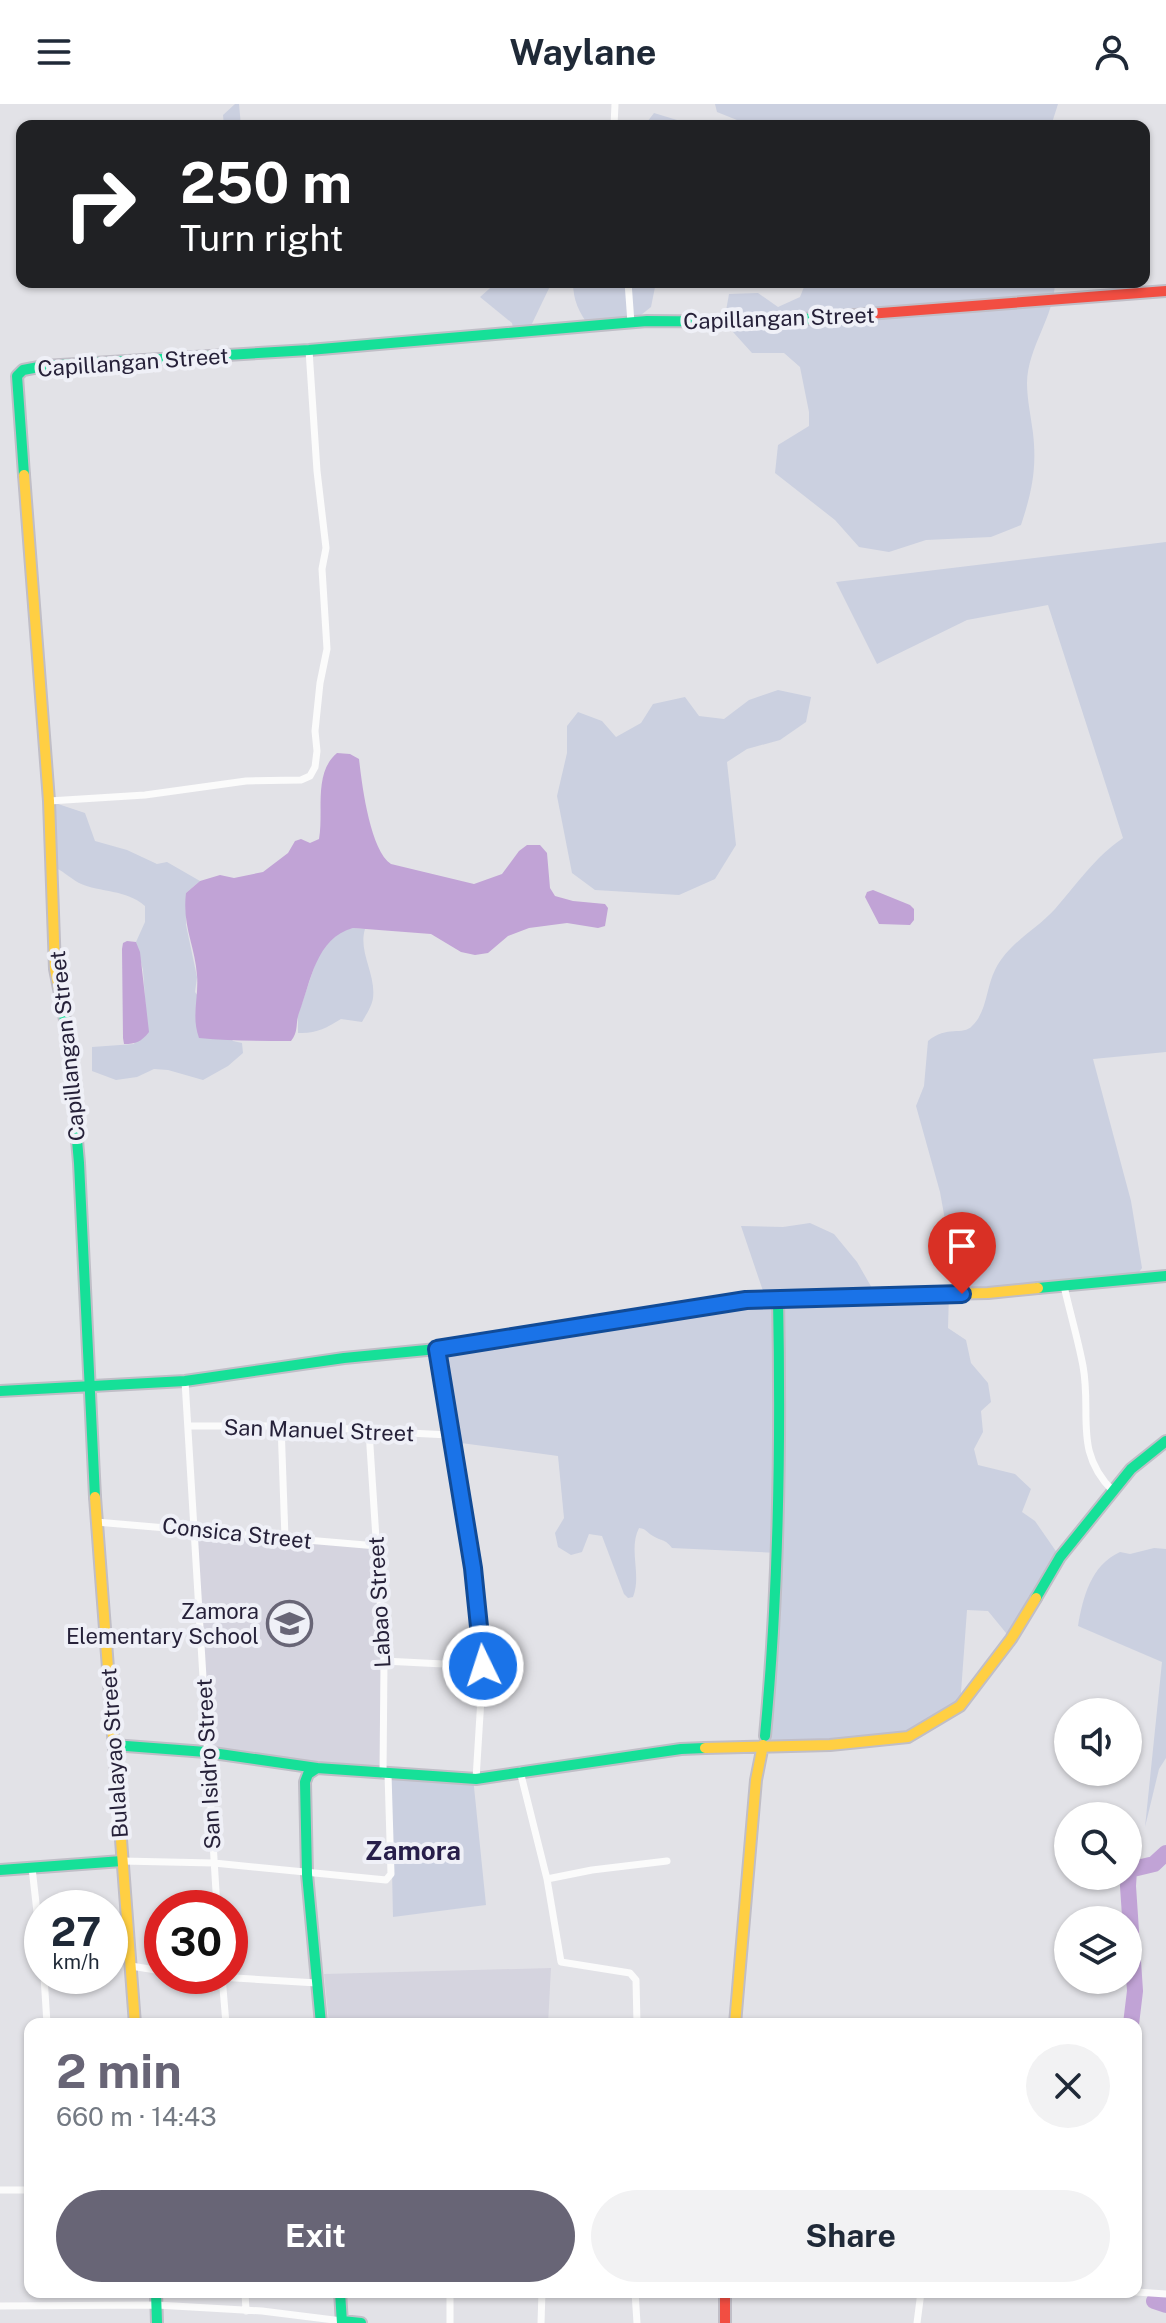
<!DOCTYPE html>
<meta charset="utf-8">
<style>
body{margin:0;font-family:"Public Sans",sans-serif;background:#f2f2f3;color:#1f2937;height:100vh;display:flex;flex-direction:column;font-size:30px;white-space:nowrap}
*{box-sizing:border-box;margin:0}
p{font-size:26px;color:#747a83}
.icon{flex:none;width:44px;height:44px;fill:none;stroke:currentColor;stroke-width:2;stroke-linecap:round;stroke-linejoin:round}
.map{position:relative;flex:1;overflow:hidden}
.side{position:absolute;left:24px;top:1914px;width:1118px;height:280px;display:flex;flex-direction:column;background:#fff;border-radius:16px;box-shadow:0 2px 6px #0004}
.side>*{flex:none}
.banner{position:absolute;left:16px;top:16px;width:1134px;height:168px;border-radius:16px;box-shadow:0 2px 6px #0004;background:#202124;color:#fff;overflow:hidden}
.buttons{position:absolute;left:1054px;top:1594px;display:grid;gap:16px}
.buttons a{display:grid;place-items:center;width:88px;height:88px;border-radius:50%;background:#fff;box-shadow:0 2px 6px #0004;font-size:40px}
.speed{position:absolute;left:24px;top:1786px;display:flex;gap:16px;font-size:40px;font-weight:700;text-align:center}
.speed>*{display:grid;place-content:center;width:104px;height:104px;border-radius:50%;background:#fff;box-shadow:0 2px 6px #0004;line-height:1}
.speed small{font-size:20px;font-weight:400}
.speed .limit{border:12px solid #d22;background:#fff;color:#111}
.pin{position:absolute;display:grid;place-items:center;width:68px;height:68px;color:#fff;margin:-82px -34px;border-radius:50% 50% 50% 0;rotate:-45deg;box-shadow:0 0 8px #0007}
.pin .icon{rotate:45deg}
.me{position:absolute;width:88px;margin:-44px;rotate:356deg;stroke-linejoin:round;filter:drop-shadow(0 0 6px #0008)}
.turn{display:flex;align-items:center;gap:28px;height:168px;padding:0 32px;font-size:36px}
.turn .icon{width:104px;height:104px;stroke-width:2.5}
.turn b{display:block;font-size:56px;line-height:68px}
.round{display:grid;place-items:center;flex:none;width:84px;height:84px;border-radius:42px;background:#f2f2f3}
.overview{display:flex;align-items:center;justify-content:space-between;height:136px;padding:0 32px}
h1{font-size:48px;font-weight:700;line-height:60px;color:#686576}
.button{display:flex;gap:16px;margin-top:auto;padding:16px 32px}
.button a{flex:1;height:92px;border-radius:48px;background:#686576;color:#fff;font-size:32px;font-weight:700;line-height:92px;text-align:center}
.button a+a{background:#f2f2f3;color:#1f2937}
header{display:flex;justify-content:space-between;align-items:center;height:104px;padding:0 32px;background:#fff;font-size:36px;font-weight:700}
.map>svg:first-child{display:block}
.built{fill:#d5d4df}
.green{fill:#cbd0e0}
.water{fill:#c1a3d6}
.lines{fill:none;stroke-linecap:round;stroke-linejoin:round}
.river{stroke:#c1a3d6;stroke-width:16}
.fast-casing{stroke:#c0bec7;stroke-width:14}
.slow-casing{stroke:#c0bec7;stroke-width:14}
.jam-casing{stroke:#c0bec7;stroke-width:14}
.street{stroke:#fbfbfb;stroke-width:7}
.fast{stroke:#16e098;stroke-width:10}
.slow{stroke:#ffcf43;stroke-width:10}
.jam{stroke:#f24e42;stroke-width:10}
.route-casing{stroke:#114b97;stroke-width:20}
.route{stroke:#1a73e8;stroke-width:14}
.labels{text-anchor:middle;stroke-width:8;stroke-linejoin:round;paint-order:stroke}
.street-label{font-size:22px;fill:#262139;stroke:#eff0f7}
.poi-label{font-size:22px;fill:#262139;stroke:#eff0f7;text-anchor:end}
.quarter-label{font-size:26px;font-weight:bold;fill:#271e4a;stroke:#eff0f7}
</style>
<header><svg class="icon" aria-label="menu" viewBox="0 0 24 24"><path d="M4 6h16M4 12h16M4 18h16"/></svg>Waylane<svg class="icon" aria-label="person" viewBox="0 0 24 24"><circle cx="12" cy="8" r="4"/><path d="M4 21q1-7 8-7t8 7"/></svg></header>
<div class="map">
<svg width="1166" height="2219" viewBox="0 0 1166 2219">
<rect width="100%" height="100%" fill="#e2e2e7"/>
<path class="built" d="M195,1425L377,1442L384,1557L383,1670L206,1648Z
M551,1864L548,1920H329L324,1870Z"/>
<path class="green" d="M235,0H239L241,22H224L223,11Z
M715,0H1058L1051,22H752L717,8Z
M654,9L677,16L680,22H644Z
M497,178H552L528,228L514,229L512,219L480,193Z
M573,178H656L651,203L631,219L590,223C579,209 573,196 573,178Z
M806,178H1055C1054,214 1028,242 1027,279C1027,295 1031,313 1033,329C1037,364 1032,388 1021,421L991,433L926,436L889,448L859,443L835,416L775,369L778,341L809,322V308L800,263L784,249H752L724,218L729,190L758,189L778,203L800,193Z
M1166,438V948L1093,955L1131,1097L1142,1164L1135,1174L962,1190L953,1161L940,1088L916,1002L924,982L928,937C947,921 963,932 972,922C987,908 986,884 995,866C1009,838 1035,827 1055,805C1077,780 1095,753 1123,734L1048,501L967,516L877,560L836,478Z
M778,586L811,593L806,618L780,636L747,645L727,658L736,741L715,775L679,791L595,786L572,769L557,692L567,649V622L578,608L602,617L616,633L641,619L653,600L685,593L699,612L724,615L749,596Z
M49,697L85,709L95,737L127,746L157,760L167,758L200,777L186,789V821L197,873L195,888L233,937L242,939L243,949L228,962L203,976L168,966L154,965L137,973L116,976L92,967V943L134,940L146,909L143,866L136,838L145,818V802C126,785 101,789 79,779C70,774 62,766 52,762Z
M353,824L365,825C358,848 376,870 373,894C372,902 366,911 362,918L341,915C326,924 316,930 298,929V911L320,846L341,827Z
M810,1119L834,1130L857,1158L876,1191L949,1190L948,1224L966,1236L971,1259L988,1279L991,1298L981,1307L983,1328L974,1345L978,1361L1015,1370L1031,1385L1022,1408L1035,1417L1060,1453L1011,1535L988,1507L967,1506L960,1602L908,1633L763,1641L778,1449L672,1444C664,1434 663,1438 653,1432C646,1428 647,1425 639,1424C628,1446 642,1470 633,1493L628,1494L624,1490L602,1432L589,1430L582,1448L571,1451L558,1443L555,1429L564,1414L558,1352L461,1339L437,1245L765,1193L741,1122L783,1123Z
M1154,1444L1166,1445V1654L1159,1665L1145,1723L1162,1558L1078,1522C1083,1493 1091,1461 1120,1448L1130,1450Z
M390,1672L473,1673L486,1801L393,1813Z"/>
<path class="water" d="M337,649L350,650L359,655C362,681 370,746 391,760L474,780L502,770L519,747L527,741H540L547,749L550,784L555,792L573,797L605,800L608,804L605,822L598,824L567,819L529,824L508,832L488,849L475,851L461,848L431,830L353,824C316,834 311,877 299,909C295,920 299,927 291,937C260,937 230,937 199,934C191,912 199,893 197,871C195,841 182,822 186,789L200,777L220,771L234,774L263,768L288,749L295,737L301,735L310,739L319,735C324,708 313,669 337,649Z
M873,786L910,801L914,805V816L910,821L879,820L865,793L867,788Z
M127,837L136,838L140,848L149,928C141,938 136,940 124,940L123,934L122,845L123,839Z"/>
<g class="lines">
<path class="river" d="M1131,1920L1135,1887L1128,1782L1129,1766L1154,1760L1166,1749
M1154,2197L1166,2201"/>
<defs>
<path id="fast" d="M24,371L17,272L23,266L44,262L309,246L647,217L765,218L855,211
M63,905L68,933L79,1059L95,1393
M1038,1184L1166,1172
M0,1287L185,1277L344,1254L437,1245L689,1206
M1036,1494L1060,1453L1131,1365L1166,1337
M765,1632C779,1486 781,1341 778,1194
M113,1641L206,1648L317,1664L476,1675L681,1645L705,1644
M317,1664L308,1670L305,1678L307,1770L321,1920
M0,1766L122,1757
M156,2188L157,2219
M340,2188L342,2219
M342,2217L361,2219"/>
<path id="slow" d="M24,371L49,697L55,865L63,905
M689,1206L766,1194L988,1189L1038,1184
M95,1393L135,1920
M705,1644L830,1641L908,1633L960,1602L1011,1535L1036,1494
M735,1920L756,1676L763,1641"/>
<path id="jam" d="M855,211L1166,187
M725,2188V2219"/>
</defs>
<use href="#fast" class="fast-casing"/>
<use href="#slow" class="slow-casing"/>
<use href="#jam" class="jam-casing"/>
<path class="street" d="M614,22L615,0
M628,178L631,219
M49,697L145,691L246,677L301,676L310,672L315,663L317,647L315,627L320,579L327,545L322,465L326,444L317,367L309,246
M1064,1182C1070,1209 1078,1235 1083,1262C1092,1311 1073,1347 1113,1387
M437,1245L479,1519L483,1562L476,1675
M185,1277L217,1804
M281,1320L285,1434
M188,1322H319L369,1327L449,1331
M369,1327L384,1557L383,1670
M96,1418L377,1442
M384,1557L483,1562
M520,1667L547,1775L561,1858L630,1869L636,1876L637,1920
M122,1757L214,1759L386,1776L391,1770L388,1670
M32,1764L42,1852
M547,1775L592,1766L667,1757
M131,1862L162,1867
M44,1872L47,1920
M203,1872L317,1879
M222,1872L226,1920
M0,2086H30
M245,2188L246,2207
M635,2188L637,2219
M1136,2188L1166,2190
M0,2202L157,2201L262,2207L342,2217
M450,2219V2188
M541,2219L542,2188
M917,2219L921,2188"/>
<use href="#fast" class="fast"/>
<use href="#slow" class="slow"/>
<use href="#jam" class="jam"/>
</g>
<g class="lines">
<defs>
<path id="route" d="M483,1562L473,1464L437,1245L746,1196L962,1190"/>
</defs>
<use href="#route" class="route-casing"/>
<use href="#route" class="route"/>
</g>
<defs>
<symbol id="school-ring" viewBox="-11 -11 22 22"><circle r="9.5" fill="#eff0f7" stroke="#686576" stroke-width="1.5"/><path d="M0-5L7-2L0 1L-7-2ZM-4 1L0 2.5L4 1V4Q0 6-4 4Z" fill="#686576"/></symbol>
</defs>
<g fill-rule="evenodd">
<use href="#school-ring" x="264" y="1494" width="51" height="51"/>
</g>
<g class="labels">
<g class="street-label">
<text transform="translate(779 214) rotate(-2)" y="8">Capillangan Street</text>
<text transform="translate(133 258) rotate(-4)" y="8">Capillangan Street</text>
<text transform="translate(67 942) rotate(-96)" y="8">Capillangan Street</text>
<text transform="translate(319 1326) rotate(2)" y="8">San Manuel Street</text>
<text transform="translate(237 1429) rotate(6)" y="8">Consica Street</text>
<text transform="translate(379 1498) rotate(-93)" y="8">Labao Street</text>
<text transform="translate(114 1649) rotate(-94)" y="8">Bulalayao Street</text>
<text transform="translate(208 1660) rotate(-93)" y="8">San Isidro Street</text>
</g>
<g class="poi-label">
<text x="259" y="1515">Zamora<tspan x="259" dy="25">Elementary School</tspan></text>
</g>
<g class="quarter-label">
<text x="413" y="1756">Zamora</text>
</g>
</g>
</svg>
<div class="buttons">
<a><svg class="icon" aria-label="sound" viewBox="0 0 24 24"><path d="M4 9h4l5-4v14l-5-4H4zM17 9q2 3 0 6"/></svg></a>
<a><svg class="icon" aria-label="search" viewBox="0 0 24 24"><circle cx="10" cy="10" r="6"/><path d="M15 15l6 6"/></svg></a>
<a><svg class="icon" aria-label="layers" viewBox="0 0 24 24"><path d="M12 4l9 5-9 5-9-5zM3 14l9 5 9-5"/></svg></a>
</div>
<div class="speed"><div>27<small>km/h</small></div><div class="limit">30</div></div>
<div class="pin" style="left:962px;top:1190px;background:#d93025"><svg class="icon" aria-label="arrive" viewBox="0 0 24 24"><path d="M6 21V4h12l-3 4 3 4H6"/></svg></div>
<svg class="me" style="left:483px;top:1562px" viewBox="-20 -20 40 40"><circle r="17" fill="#1a73e8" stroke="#fff" stroke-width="3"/><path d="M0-11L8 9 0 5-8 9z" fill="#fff"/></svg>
<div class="banner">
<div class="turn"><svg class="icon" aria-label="right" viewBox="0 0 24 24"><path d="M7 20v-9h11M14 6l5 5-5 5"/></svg><div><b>250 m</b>Turn right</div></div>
</div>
<section class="side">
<div class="overview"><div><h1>2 min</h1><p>660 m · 14:43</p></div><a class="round"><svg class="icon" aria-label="close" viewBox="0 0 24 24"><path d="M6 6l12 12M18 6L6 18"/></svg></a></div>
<div class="button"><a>Exit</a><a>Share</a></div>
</section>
</div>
